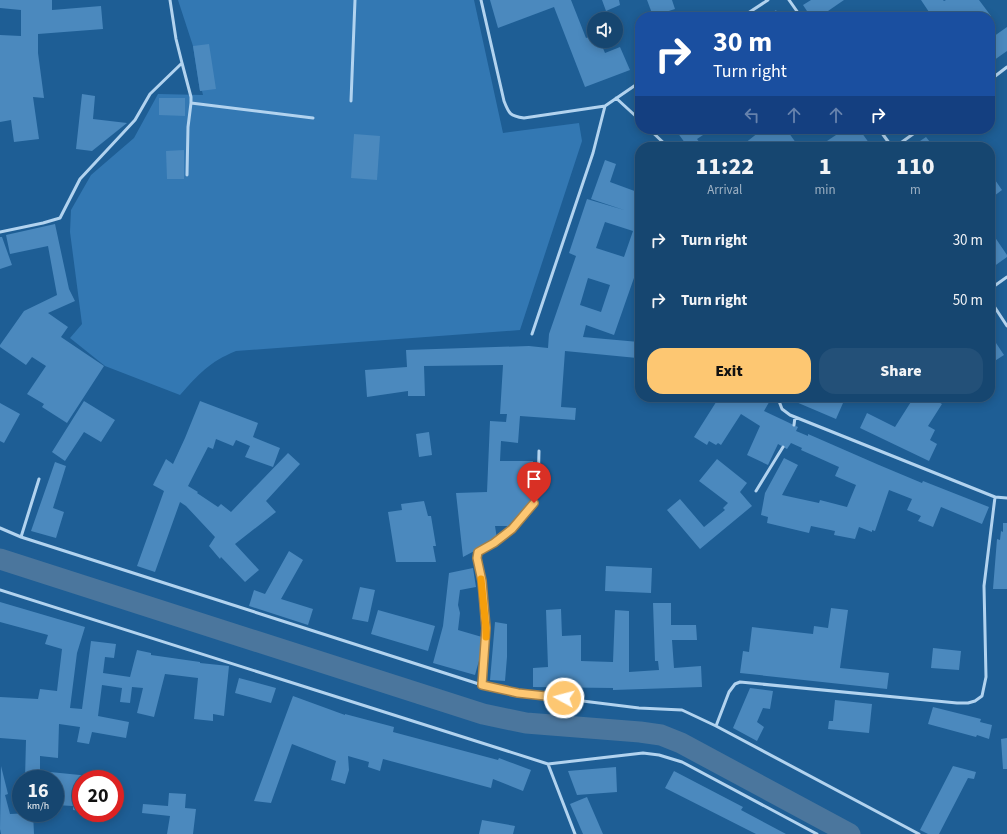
<!DOCTYPE html>
<style>
body{margin:0;font-family:"Source Sans 3",sans-serif;background:#235078;color:#f1f3f6;height:100vh;display:flex;flex-direction:column;font-size:15px;white-space:nowrap}
*{box-sizing:border-box;margin:0}
p{font-size:13px;color:#9eb1c3}
.icon{flex:none;width:22px;height:22px;fill:none;stroke:currentColor;stroke-width:2;stroke-linecap:round;stroke-linejoin:round}
.map{position:relative;flex:1;overflow:hidden}
.details{position:absolute;left:635px;top:142px;width:360px;height:260px;display:flex;flex-direction:column;background:#164670;border-radius:16px;box-shadow:0 2px 10px #0003,0 0 0 1px #355e83}
.details>*{flex:none}
.top-card{position:absolute;left:635px;top:12px;width:360px;height:122px;border-radius:16px;box-shadow:0 2px 10px #0003,0 0 0 1px #355e83;background:#1a4fa0;color:#fff;overflow:hidden}
.tools{position:absolute;left:587px;top:12px;display:grid;gap:8px}
.tools a{display:grid;place-items:center;width:36px;height:36px;border-radius:50%;background:#164670;box-shadow:0 2px 10px #0003,0 0 0 1px #355e83;font-size:20px}
.speed{position:absolute;left:12px;top:770px;display:flex;gap:8px;font-size:20px;font-weight:700;text-align:center}
.speed>*{display:grid;place-content:center;width:52px;height:52px;border-radius:50%;background:#164670;box-shadow:0 2px 10px #0003,0 0 0 1px #355e83;line-height:1}
.speed small{font-size:10px;font-weight:400}
.speed .limit{border:6px solid #d22;background:#fff;color:#111}
.pin{position:absolute;display:grid;place-items:center;width:34px;height:34px;color:#fff;margin:-41px -17px;border-radius:50% 50% 50% 0;rotate:-45deg;box-shadow:0 0 4px #0007}
.pin .icon{rotate:45deg}
.me{position:absolute;width:44px;margin:-22px;rotate:277deg;stroke-linejoin:round;filter:drop-shadow(0 0 3px #0008)}
.turn{display:flex;align-items:center;gap:14px;height:84px;padding:0 12px;font-size:18px}
.turn .icon{width:52px;height:52px;stroke-width:2.5}
.turn b{display:block;font-size:28px;line-height:34px}
.lanes{display:flex;align-items:center;height:38px;padding:0 12px;background:#0003;justify-content:center;gap:20px;direction:ltr}
.lanes .off{opacity:.35}
.eta{display:flex;justify-content:space-evenly;align-items:center;height:68px;text-align:center}
.eta b{font-size:24px;font-weight:800;line-height:28px}
.primary-button{display:flex;gap:8px;margin-top:auto;padding:8px 12px}
.primary-button a{flex:1;height:46px;border-radius:16px;background:#fdc772;color:#111;font-size:16px;font-weight:800;line-height:46px;text-align:center}
.primary-button a+a{background:#235078;color:#f1f3f6}
ul{padding:0;list-style:none}
li{display:flex;align-items:center;gap:12px;height:60px;padding:0 12px}
li div{flex:1}
li b{display:block;font-size:15px}
li em{font-style:normal}
.map>svg:first-child{display:block}
.green{fill:#3378b3}
.lines{fill:none;stroke-linecap:round;stroke-linejoin:round}
.canal{stroke:#4b769d;stroke-width:21}
.building{fill:#4b89be;fill-rule:evenodd}
.lane{stroke:#b2d3ef;stroke-width:3}
.route-casing{stroke:#a4814a;stroke-width:10}
.route{stroke:#fdc772;stroke-width:7}
.slow{stroke:#f59e0b;stroke-width:7}
</style>
<div class="map">
<svg width="1007" height="834" viewBox="0 0 1007 834">
<rect width="100%" height="100%" fill="#1e5e95"/>
<path class="green" d="M178,0H474L503,133L579,123L582,141L520,330L236,351C209,362 199,374 180,395L105,366L70,338L82,324L70,232L71,210L91,175L134,138L158,94L203,95L202,91H200L193,46Z"/>
<g class="lines">
<path class="canal" d="M0,559L483,714L526,723L640,732L661,735L681,743L850,834"/>
</g>
<path class="building" d="M0,0H52V10L101,6L103,29L38,34V53L44,98L33,97L39,139L14,142L11,120L0,122V35L21,36V10L0,8Z
M490,0H571L586,38L594,35V41H600L605,53L620,47L630,70L585,87L554,7L498,28Z
M602,0H619L620,5L606,11Z
M647,0H672L675,9L653,16Z
M811,0H844L828,11L832,17H811L803,5Z
M921,0H943L944,1L946,0H979L991,16L989,17H972L970,15L967,17H921L929,12Z
M776,10L780,17H766Z
M1007,27V51L990,63V39Z
M209,44L216,89L200,91L193,46Z
M82,94L95,96L93,119L127,123L92,151L76,149Z
M159,98H185V116L159,115Z
M681,129H712L697,139L703,147H688L677,132Z
M763,129H786L799,147H776L774,144L771,147H740Z
M845,129H859L872,147H818Z
M354,134L380,136L377,180L351,178Z
M926,137L934,147H911Z
M184,150V179H167L166,151Z
M605,160L616,164L610,182L640,193V277L635,275L614,335L586,325L583,337L639,342L637,358L565,351L561,407L576,408L575,420L520,416L518,443L501,441L500,461H533L531,501L508,526H495L497,539L463,557L456,493L487,492L490,421L506,422L507,414H500L503,365L424,366L425,396H408V391L367,397L365,370L407,367L406,350L529,346L548,348L549,334L576,256L569,253L587,199L624,210L591,199ZM605,222L633,231L624,257L596,248ZM588,278L610,285L601,312L580,305Z
M990,176L992,179L993,177L1002,190L990,199Z
M55,224L69,289L75,301L48,313L68,327L61,337L104,366L67,423L42,407L44,404L27,394L46,366L32,357L26,365L0,347V345L24,311L57,295L48,246L10,254L6,235Z
M990,230L1007,255V257L993,267L990,264Z
M0,237H2L12,265L0,269Z
M990,330L995,339L994,340L1004,355L990,364Z
M718,397H772L764,411L798,427L796,431L808,436V434L879,465L922,483L923,481L989,507L982,524L941,507L933,527L918,521L921,516L907,510L912,499L889,490L875,531L872,530V532L859,527L855,539L834,535L835,531L811,526L809,533L767,523L768,517L761,515L765,493L784,458L798,465L782,495L819,503L820,500L847,507L856,485L835,476L839,467L801,450L802,448L791,443L787,449L778,444L768,465L747,455L760,426L741,414L721,445L718,443L716,445L709,441L707,445L694,437L718,399H717Z
M791,397H829L843,403L836,419L789,399Z
M914,397H930L942,404L928,426L935,430L930,440L937,444L929,461L860,428L867,413L895,427Z
M84,401L115,420L101,442L84,432L65,461L52,452Z
M200,401L258,423L253,437L280,448L273,467L245,457L250,446L236,440L233,446L216,439L213,449L208,447L188,486L198,492L197,493L218,507L221,504L231,512L288,453L300,464L266,501L276,512L235,544L259,570L245,582L221,557L220,559L209,546L215,537L186,506L180,502L155,572L137,566L164,491L153,485L166,459L173,464L185,438Z
M0,403L20,414L4,443L0,441Z
M429,432L432,455L419,457L416,434Z
M717,459L747,483L740,492L752,506L700,549L667,510L680,499L704,527L725,510L723,508L728,503L699,481Z
M55,462L66,466L53,508L64,512L56,538L31,531Z
M424,501L428,516H431L436,546H433L436,562H396L388,512L402,510L401,504Z
M1003,523H1007V589H993L997,539L1000,540L1001,531L1003,532Z
M289,551L303,560L281,599L313,609L308,625L249,606L254,590L265,594Z
M606,566L652,568L651,593L605,591Z
M473,568L476,587L460,590L458,605L460,613L458,630L482,637L480,657L475,675L433,663L443,626L449,573Z
M360,587L375,590L368,622L352,619Z
M0,602L85,627L77,653L70,708L82,709L91,641L116,644L114,658L105,657L103,673L130,677L137,650L151,653V655L200,662V663L229,666L224,716L213,714V721L194,719L198,678L165,674L154,717L137,713L143,688L132,687L130,703L120,702L122,688L102,685L98,716L129,722L126,738L92,732L89,744L77,742L80,727L59,724L58,758L40,756V771L90,776V779H81V811L73,810V806L55,805V779H25L26,740L0,738V697L38,699L40,689L57,691L62,649L45,644L48,635L0,622Z
M653,603H671V625H696L697,640H672L674,668L701,666L702,687L613,690V688L533,687V668L548,667L546,610L561,609L562,636L581,635V661L613,662L615,610L629,611V672L659,670L658,661H655Z
M831,608L848,610L840,668L889,673L887,689L740,673L743,651L749,652L752,627L813,634L814,626L828,628Z
M378,610L435,626L428,651L371,634Z
M495,622L507,624V657L505,681L490,680Z
M933,648L961,651L959,670L931,668Z
M239,678L276,688L271,703L235,693Z
M750,688L773,691L770,709L763,708L757,722L764,727L757,741L733,728Z
M293,696L345,715V714L394,727L393,732L498,760L499,758L531,770L523,791L493,779L491,788L383,759L380,771L368,767L369,762L348,756L349,770L345,784L331,780L336,761L292,744L271,803L254,801Z
M835,700L872,704L869,733L828,729L829,721H833Z
M933,707L981,719L980,722L992,725L989,739L977,735L976,737L928,724Z
M1007,738V769H1003L1001,739Z
M1,766L8,794L5,795L10,814L33,813L34,834H1L0,829Z
M953,766L976,772L974,779L968,778L939,834H928L920,830Z
M616,767L617,792L577,795L568,771Z
M674,771L743,807L741,810L786,834H756L665,788Z
M169,793L186,794L185,808L196,809L193,834H167L170,816L142,813L143,804L168,806Z
M587,797L603,834H583L570,804Z
M482,820L515,826L513,834H479Z"/>
<g class="lines">
<path class="lane" d="M481,0L504,101C509,114 510,116 524,118L605,106L640,82
M789,0L801,17
M742,17L768,0
M182,63L191,97V103L313,118
M990,80L1007,67
M616,98L640,120
M351,101L355,0
M649,129L668,147
M879,129L892,147
M895,147L920,129
M187,175L188,127L191,103
M0,232L43,223L60,218L80,179L135,120L150,94L182,63L176,39L170,0
M990,289L1007,277
M990,300L1007,326
M532,334L593,153L605,106
M794,425L795,417
M756,491L783,447
M995,497L1007,498
M0,528L21,537L482,685L518,693L639,708L682,710L716,726L729,692L735,684L740,682L957,703H968L975,701L982,696L986,677L984,586L995,497L790,415L782,409L779,401L781,397
M21,537L39,479
M0,590L548,764L575,834
M482,685L486,629L481,581L477,555L478,552L494,543L512,529L534,503L538,491L539,451
M716,726L919,834
M548,764L643,753L659,755L682,762L817,834"/>
</g>
<g class="lines">
<defs>
<path id="route" d="M534,503L512,529L494,543L478,552L477,558L482,581L486,628L482,685L518,693L564,698"/>
</defs>
<use href="#route" class="route-casing"/>
<use href="#route" class="route"/>
<path class="slow" d="M481,579L486,628V637"/>
</g>
</svg>
<div class="tools">
<a><svg class="icon" aria-label="sound" viewBox="0 0 24 24"><path d="M4 9h4l5-4v14l-5-4H4zM17 9q2 3 0 6"/></svg></a>
</div>
<div class="speed"><div>16<small>km/h</small></div><div class="limit">20</div></div>
<div class="pin" style="left:534px;top:503px;background:#d93025"><svg class="icon" aria-label="arrive" viewBox="0 0 24 24"><path d="M6 21V4h12l-3 4 3 4H6"/></svg></div>
<svg class="me" style="left:564px;top:698px" viewBox="-20 -20 40 40"><circle r="17" fill="#fdc772" stroke="#fff" stroke-width="3"/><path d="M0-11L8 9 0 5-8 9z" fill="#fff"/></svg>
<div class="top-card">
<div class="turn"><svg class="icon" aria-label="right" viewBox="0 0 24 24"><path d="M7 20v-9h11M14 6l5 5-5 5"/></svg><div><b>30 m</b>Turn right</div></div>
<div class="lanes"><svg class="icon off" aria-label="left" viewBox="0 0 24 24"><path d="M17 20v-9H6M10 6l-5 5 5 5"/></svg><svg class="icon off" aria-label="ahead" viewBox="0 0 24 24"><path d="M12 20V5M6 11l6-6 6 6"/></svg><svg class="icon off" aria-label="ahead" viewBox="0 0 24 24"><path d="M12 20V5M6 11l6-6 6 6"/></svg><svg class="icon" aria-label="right" viewBox="0 0 24 24"><path d="M7 20v-9h11M14 6l5 5-5 5"/></svg></div>
</div>
<section class="details">
<div class="eta">
<div><b>11:22</b><p>Arrival</p></div>
<div><b>1</b><p>min</p></div>
<div><b>110</b><p>m</p></div>
</div>
<ul>
<li><svg class="icon" aria-label="right" viewBox="0 0 24 24"><path d="M7 20v-9h11M14 6l5 5-5 5"/></svg><div><b>Turn right</b></div><em>30 m</em></li>
<li><svg class="icon" aria-label="right" viewBox="0 0 24 24"><path d="M7 20v-9h11M14 6l5 5-5 5"/></svg><div><b>Turn right</b></div><em>50 m</em></li>
</ul>
<div class="primary-button"><a>Exit</a><a>Share</a></div>
</section>
</div>
